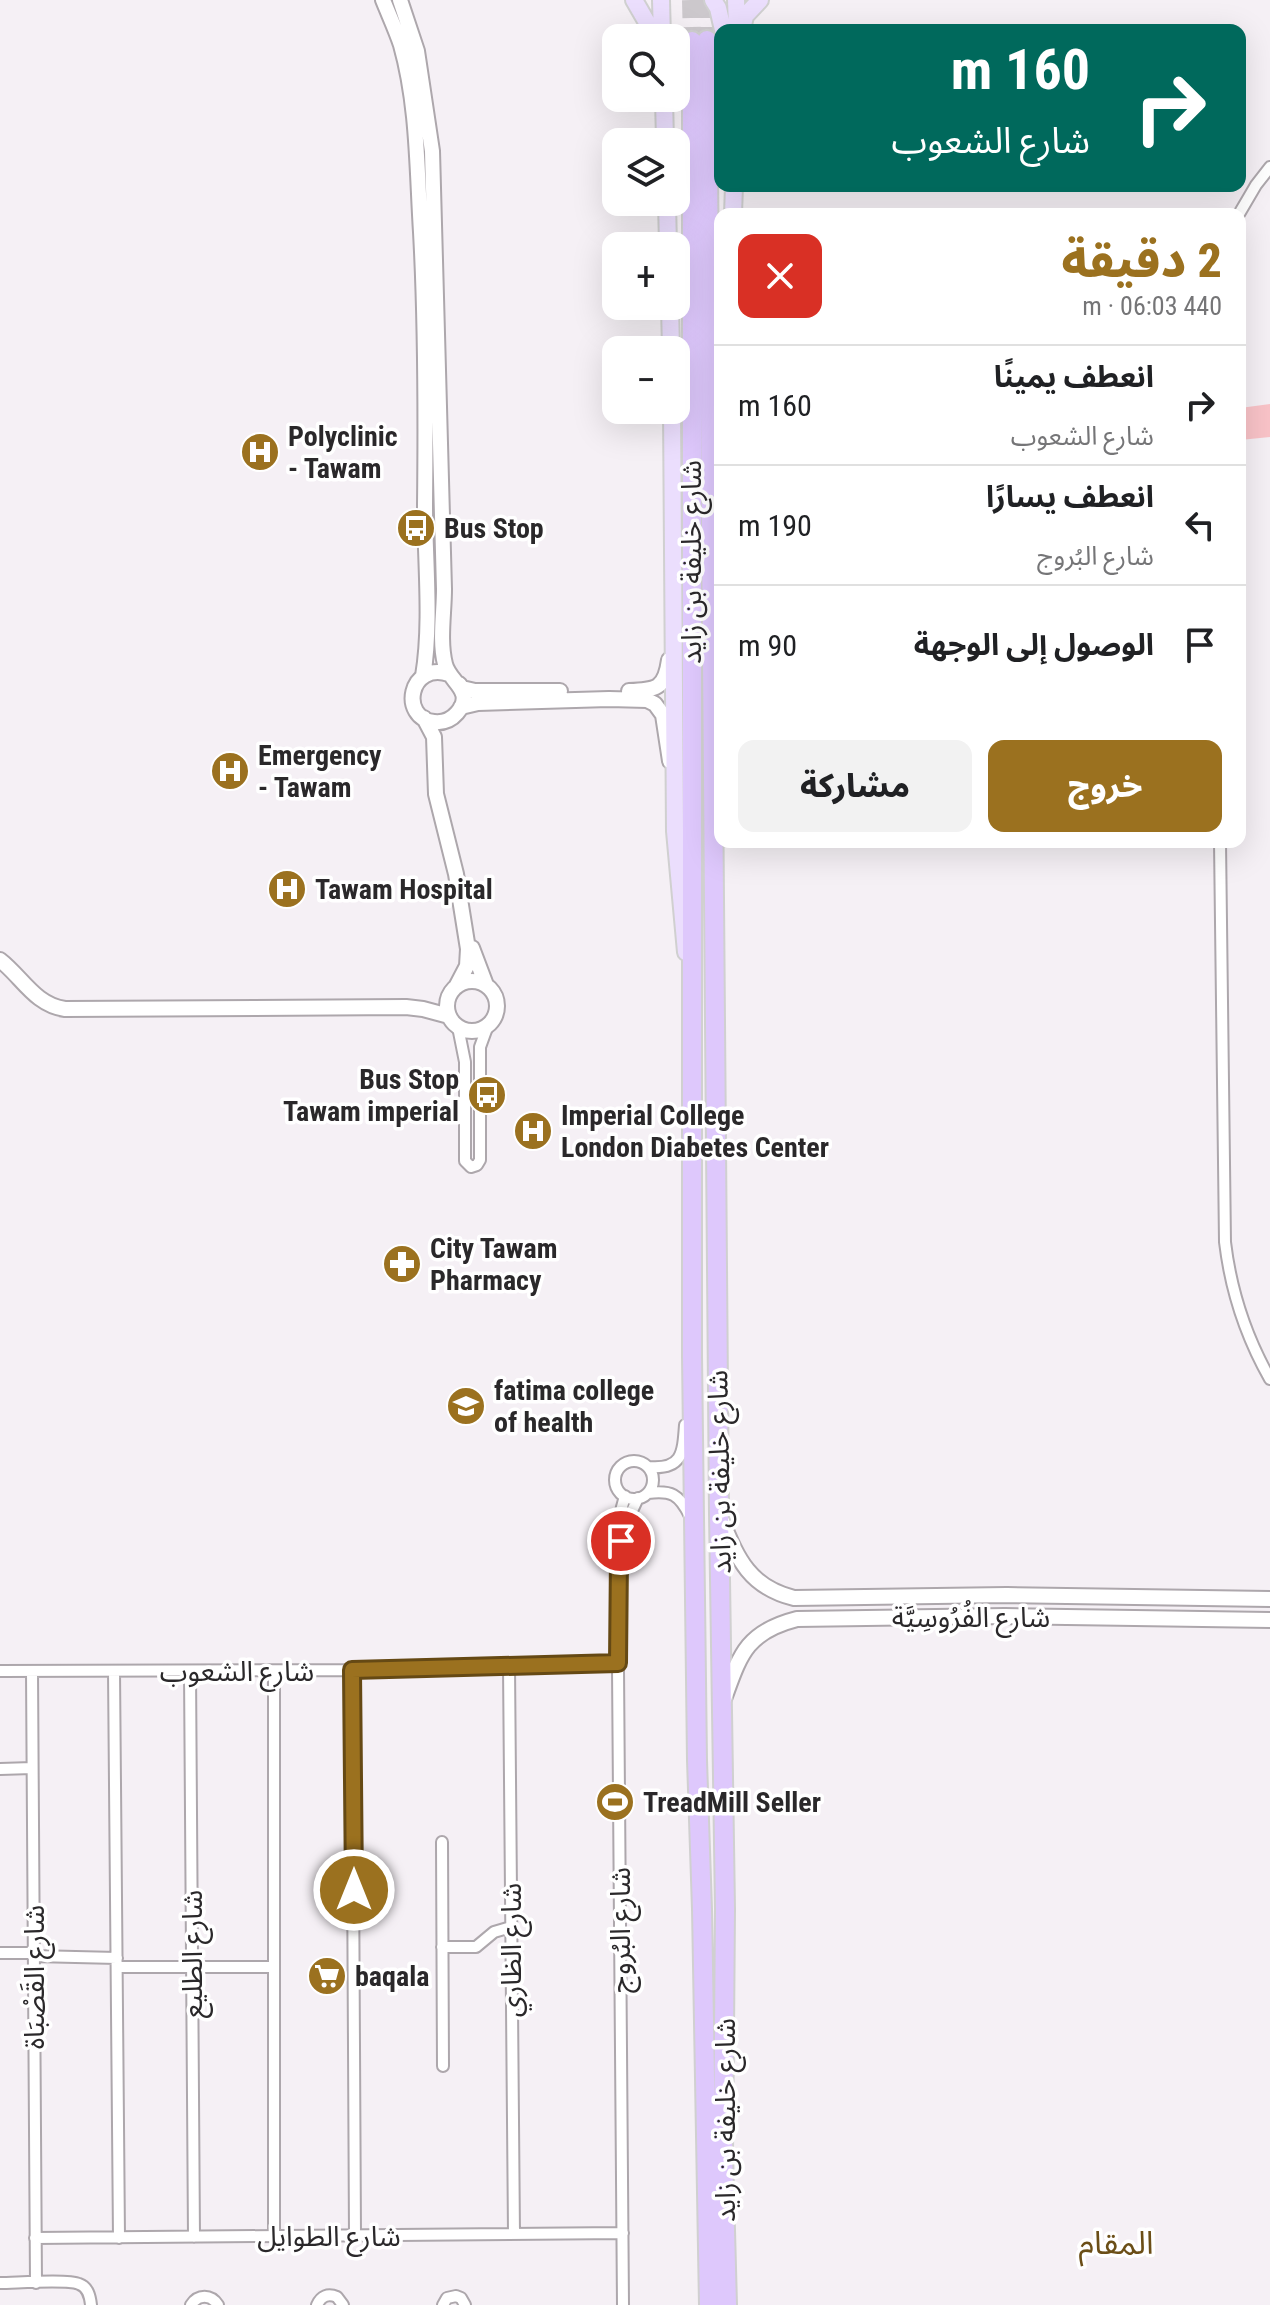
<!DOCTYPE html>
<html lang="ar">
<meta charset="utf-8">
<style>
body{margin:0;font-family:"Roboto Condensed","Noto Sans Arabic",sans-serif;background:#f2f2f2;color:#202124;direction:rtl;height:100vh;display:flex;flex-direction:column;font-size:30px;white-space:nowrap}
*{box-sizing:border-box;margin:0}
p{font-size:26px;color:#757577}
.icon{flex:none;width:44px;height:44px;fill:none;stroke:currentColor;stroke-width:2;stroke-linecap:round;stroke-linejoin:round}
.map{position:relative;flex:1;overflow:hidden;direction:ltr}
.panel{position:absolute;left:714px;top:208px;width:532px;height:640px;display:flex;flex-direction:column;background:#fff;border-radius:16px;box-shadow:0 8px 32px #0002;direction:rtl}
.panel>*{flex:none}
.top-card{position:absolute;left:714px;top:24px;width:532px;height:168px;border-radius:16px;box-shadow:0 8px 32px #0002;direction:rtl;background:#00695c;color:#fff;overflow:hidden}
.controls{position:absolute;left:602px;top:24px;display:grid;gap:16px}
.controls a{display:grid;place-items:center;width:88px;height:88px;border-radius:16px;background:#fff;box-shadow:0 8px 32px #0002;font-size:40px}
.pin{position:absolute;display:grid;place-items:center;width:68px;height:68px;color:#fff;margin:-34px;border:4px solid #fff;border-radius:50%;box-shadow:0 2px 8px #0007}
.me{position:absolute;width:88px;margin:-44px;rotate:0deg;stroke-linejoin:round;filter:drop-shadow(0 0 6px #0008)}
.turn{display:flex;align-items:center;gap:28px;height:168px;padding:0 24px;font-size:36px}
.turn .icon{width:104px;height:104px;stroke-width:2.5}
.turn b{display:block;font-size:56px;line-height:68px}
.round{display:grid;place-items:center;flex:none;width:84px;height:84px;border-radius:16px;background:#f2f2f2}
.summary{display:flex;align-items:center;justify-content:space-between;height:136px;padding:0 24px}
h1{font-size:48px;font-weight:800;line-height:60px;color:#9b711f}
.button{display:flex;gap:16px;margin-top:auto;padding:16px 24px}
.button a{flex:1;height:92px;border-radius:16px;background:#9b711f;color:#fff;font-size:32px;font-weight:800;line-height:92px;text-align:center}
.button a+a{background:#f2f2f2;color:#202124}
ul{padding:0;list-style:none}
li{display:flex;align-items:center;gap:24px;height:120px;padding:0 24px;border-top:2px solid #e0e0e0}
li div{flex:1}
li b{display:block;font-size:30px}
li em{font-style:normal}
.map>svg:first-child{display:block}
.green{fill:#f9c3c8}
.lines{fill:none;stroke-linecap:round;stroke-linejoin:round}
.highway-tunnel{stroke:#ccc8cc;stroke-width:18;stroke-dasharray:18 9;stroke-linecap:butt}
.street-casing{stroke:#ada7ac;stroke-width:14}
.secondary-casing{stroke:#ada7ac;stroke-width:18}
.primary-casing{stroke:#d0d0d0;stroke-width:20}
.highway-casing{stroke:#d0d0d0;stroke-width:22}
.street{stroke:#fff;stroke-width:10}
.secondary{stroke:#fff;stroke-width:14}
.primary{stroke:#ebdefd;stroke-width:16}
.highway{stroke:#dec8fc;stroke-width:18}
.route-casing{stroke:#654914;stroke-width:20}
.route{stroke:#9b711f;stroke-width:14}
.labels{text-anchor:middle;stroke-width:7;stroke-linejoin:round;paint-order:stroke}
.poi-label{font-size:28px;font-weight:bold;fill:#2a282a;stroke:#fff;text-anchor:start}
.street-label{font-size:28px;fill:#2a282a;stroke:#fff}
.quarter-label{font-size:32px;fill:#6b4e17;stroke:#fff}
</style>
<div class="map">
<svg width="1270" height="2305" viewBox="0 0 1270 2305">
<rect width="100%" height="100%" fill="#f5f0f5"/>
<path class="green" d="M1270,404V437L1240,440V408Z"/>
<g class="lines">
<path class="highway-tunnel" d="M691,0L692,41
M707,0V40"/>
<defs>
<path id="street" d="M1239,214L1256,185L1270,167
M1220,842L1225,1242C1231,1292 1245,1335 1270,1379
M458,1027L465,1062V1161L471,1167L477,1165L480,1160V1047L488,1025
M615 1480a19 19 0 1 1 38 0a19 19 0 1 1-38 0Z
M648,1467C682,1470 683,1454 685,1425
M648,1493C671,1490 679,1494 690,1516
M621,1542L625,1526L638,1498
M509,1666L514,2234
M352,1670L355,2236
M0,1671L352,1670L618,1663
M32,1671L36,2283
M114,1671L119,2238
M190,1671L194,2237
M274,1671V2236
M0,1769L32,1768
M442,1842L443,2066
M442,1947H476L494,1932L511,1927
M0,1953H34
M34,1956L117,1958
M117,1967H274
M35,2238L623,2233
M0,2283C15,2283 68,2279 79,2284C88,2287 90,2296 91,2305
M191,2305C198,2294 211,2294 218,2305
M317,2305C321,2296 328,2293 337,2297L343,2305
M443,2305L447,2298L456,2296L461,2298L465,2305
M623,2305L617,1541V1525L625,1496"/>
<path id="secondary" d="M383,0C389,15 396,30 401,45C418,105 417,170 421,232C426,323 426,415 425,506C425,559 432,624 423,676
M400,0L417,51L432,151L444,589C444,613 439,641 445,664C449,682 476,691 457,713C451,720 443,723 434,722C399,718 409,661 449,674
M459,684L462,688L475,691H560
M629,691C656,690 665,689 669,660
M461,707L478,703L609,699L647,700L655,704L663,715L670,761
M424,718L434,737L436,794L456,874L468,949L467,966L456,987
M472,948L486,985
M0,960C22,977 35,1005 65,1009L406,1007L423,1009L449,1016
M447 1006a25 25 0 1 1 50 0a25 25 0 1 1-50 0Z
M722,1521C738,1560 750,1587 794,1598L1007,1595L1270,1599
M724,1699C740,1655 746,1632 797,1619L1005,1616L1270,1620"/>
<path id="primary" d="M634,0L656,38
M661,0L662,38
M713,0L718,8L723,30
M736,0L737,28
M742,30L745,16L760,0
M664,98L665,142
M667,202L668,246
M733,214L734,186
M670,306L671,350
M672,410L675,831L686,952"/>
<path id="highway" d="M707,40L719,1513L725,1909L723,2155L727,2305
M692,41V1356L697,1760L702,1909L709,2305"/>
</defs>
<use href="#street" class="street-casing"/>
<use href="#secondary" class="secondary-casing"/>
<use href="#primary" class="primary-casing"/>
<use href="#highway" class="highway-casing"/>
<use href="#street" class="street"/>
<use href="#secondary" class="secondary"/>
<use href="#primary" class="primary"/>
<use href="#highway" class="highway"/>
</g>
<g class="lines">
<defs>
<path id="route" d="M354,1890L352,1670L618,1663L619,1556L621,1541"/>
</defs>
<use href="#route" class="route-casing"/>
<use href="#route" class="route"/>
</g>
<defs>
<symbol id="hospital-disc" viewBox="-11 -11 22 22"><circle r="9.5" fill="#9b711f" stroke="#fff"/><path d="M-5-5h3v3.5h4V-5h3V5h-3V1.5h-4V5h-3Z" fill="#fff"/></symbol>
<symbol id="bus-disc" viewBox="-11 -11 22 22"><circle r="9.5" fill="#9b711f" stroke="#fff"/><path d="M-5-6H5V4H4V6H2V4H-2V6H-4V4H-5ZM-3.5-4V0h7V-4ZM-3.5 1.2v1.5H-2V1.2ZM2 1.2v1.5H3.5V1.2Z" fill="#fff"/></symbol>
<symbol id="pharmacy-disc" viewBox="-11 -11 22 22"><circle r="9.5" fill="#9b711f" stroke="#fff"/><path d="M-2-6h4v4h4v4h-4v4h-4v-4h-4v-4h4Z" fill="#fff"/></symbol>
<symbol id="school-disc" viewBox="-11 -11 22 22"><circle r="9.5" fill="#9b711f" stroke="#fff"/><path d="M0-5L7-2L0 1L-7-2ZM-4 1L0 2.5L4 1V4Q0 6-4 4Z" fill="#fff"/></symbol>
<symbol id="stadium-disc" viewBox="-11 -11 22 22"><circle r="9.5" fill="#9b711f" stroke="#fff"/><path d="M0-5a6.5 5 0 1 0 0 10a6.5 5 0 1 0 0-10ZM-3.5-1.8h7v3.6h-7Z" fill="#fff"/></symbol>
<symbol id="supermarket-disc" viewBox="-11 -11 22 22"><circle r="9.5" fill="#9b711f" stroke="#fff"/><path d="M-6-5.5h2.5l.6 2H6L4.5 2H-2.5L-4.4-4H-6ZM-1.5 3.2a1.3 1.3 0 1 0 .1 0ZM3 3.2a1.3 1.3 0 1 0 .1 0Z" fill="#fff"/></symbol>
</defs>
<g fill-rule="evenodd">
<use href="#hospital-disc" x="238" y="430" width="44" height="44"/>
<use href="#bus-disc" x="394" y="506" width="44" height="44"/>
<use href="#hospital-disc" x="208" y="749" width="44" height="44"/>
<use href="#hospital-disc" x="265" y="867" width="44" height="44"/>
<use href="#bus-disc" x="465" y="1073" width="44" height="44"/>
<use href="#hospital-disc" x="511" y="1109" width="44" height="44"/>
<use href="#pharmacy-disc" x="380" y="1242" width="44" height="44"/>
<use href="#school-disc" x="444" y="1384" width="44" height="44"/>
<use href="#stadium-disc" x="593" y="1780" width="44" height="44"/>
<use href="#supermarket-disc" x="305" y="1954" width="44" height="44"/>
</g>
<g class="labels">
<g class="poi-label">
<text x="288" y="446">Polyclinic<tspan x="288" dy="32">- Tawam</tspan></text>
<text x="444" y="538">Bus Stop</text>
<text x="258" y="765">Emergency<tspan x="258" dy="32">- Tawam</tspan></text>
<text x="315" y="899">Tawam Hospital</text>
<text x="459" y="1089" text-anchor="end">Bus Stop<tspan x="459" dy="32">Tawam imperial</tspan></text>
<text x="561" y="1125">Imperial College<tspan x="561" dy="32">London Diabetes Center</tspan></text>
<text x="430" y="1258">City Tawam<tspan x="430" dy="32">Pharmacy</tspan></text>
<text x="494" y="1400">fatima college<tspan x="494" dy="32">of health</tspan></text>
<text x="643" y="1812">TreadMill Seller</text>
<text x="355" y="1986">baqala</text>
</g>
<g class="street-label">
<text transform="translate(691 562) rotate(-90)" y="10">شارع خليفة بن زايد</text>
<text transform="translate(719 1472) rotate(-91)" y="10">شارع خليفة بن زايد</text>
<text x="971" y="1627">شارع الفُرُوسِيَّة</text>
<text x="237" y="1681">شارع الشعوب</text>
<text transform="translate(620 1930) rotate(-90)" y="10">شارع البُروج</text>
<text transform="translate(511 1950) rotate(-90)" y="10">شارع الظاري</text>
<text transform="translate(192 1954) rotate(-90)" y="10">شارع الطليع</text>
<text transform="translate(34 1977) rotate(-90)" y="10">شارع القَصْبَاة</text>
<text transform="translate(725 2120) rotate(-90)" y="10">شارع خليفة بن زايد</text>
<text x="329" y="2246">شارع الطوايل</text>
</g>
<g class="quarter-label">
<text x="1116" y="2254">المقام</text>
</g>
</g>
</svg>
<div class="controls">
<a><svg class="icon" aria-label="search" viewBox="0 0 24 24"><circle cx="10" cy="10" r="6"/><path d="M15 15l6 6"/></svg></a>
<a><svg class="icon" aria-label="layers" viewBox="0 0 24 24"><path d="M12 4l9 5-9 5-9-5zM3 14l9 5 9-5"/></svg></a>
<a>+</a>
<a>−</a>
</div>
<div class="pin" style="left:621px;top:1541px;background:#d93025"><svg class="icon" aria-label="arrive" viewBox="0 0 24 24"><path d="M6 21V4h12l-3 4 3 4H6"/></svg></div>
<svg class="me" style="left:354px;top:1890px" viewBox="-20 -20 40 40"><circle r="17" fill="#9b711f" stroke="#fff" stroke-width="3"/><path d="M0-11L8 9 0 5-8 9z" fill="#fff"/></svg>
<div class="top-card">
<div class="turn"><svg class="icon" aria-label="right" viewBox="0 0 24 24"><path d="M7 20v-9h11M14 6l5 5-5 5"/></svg><div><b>160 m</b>شارع الشعوب</div></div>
</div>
<section class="panel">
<div class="summary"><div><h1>2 دقيقة</h1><p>440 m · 06:03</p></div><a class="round" style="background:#d93025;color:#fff"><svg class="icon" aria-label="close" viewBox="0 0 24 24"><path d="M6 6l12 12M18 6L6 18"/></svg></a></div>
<ul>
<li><svg class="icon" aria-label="right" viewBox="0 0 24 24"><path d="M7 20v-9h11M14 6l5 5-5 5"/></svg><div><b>انعطف يمينًا</b><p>شارع الشعوب</p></div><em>160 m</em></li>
<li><svg class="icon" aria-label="left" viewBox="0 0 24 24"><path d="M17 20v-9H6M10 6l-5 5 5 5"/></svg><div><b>انعطف يسارًا</b><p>شارع البُروج</p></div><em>190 m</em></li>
<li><svg class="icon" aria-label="arrive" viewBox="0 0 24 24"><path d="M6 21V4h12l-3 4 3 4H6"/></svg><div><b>الوصول إلى الوجهة</b></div><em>90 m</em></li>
</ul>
<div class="button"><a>خروج</a><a>مشاركة</a></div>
</section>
</div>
